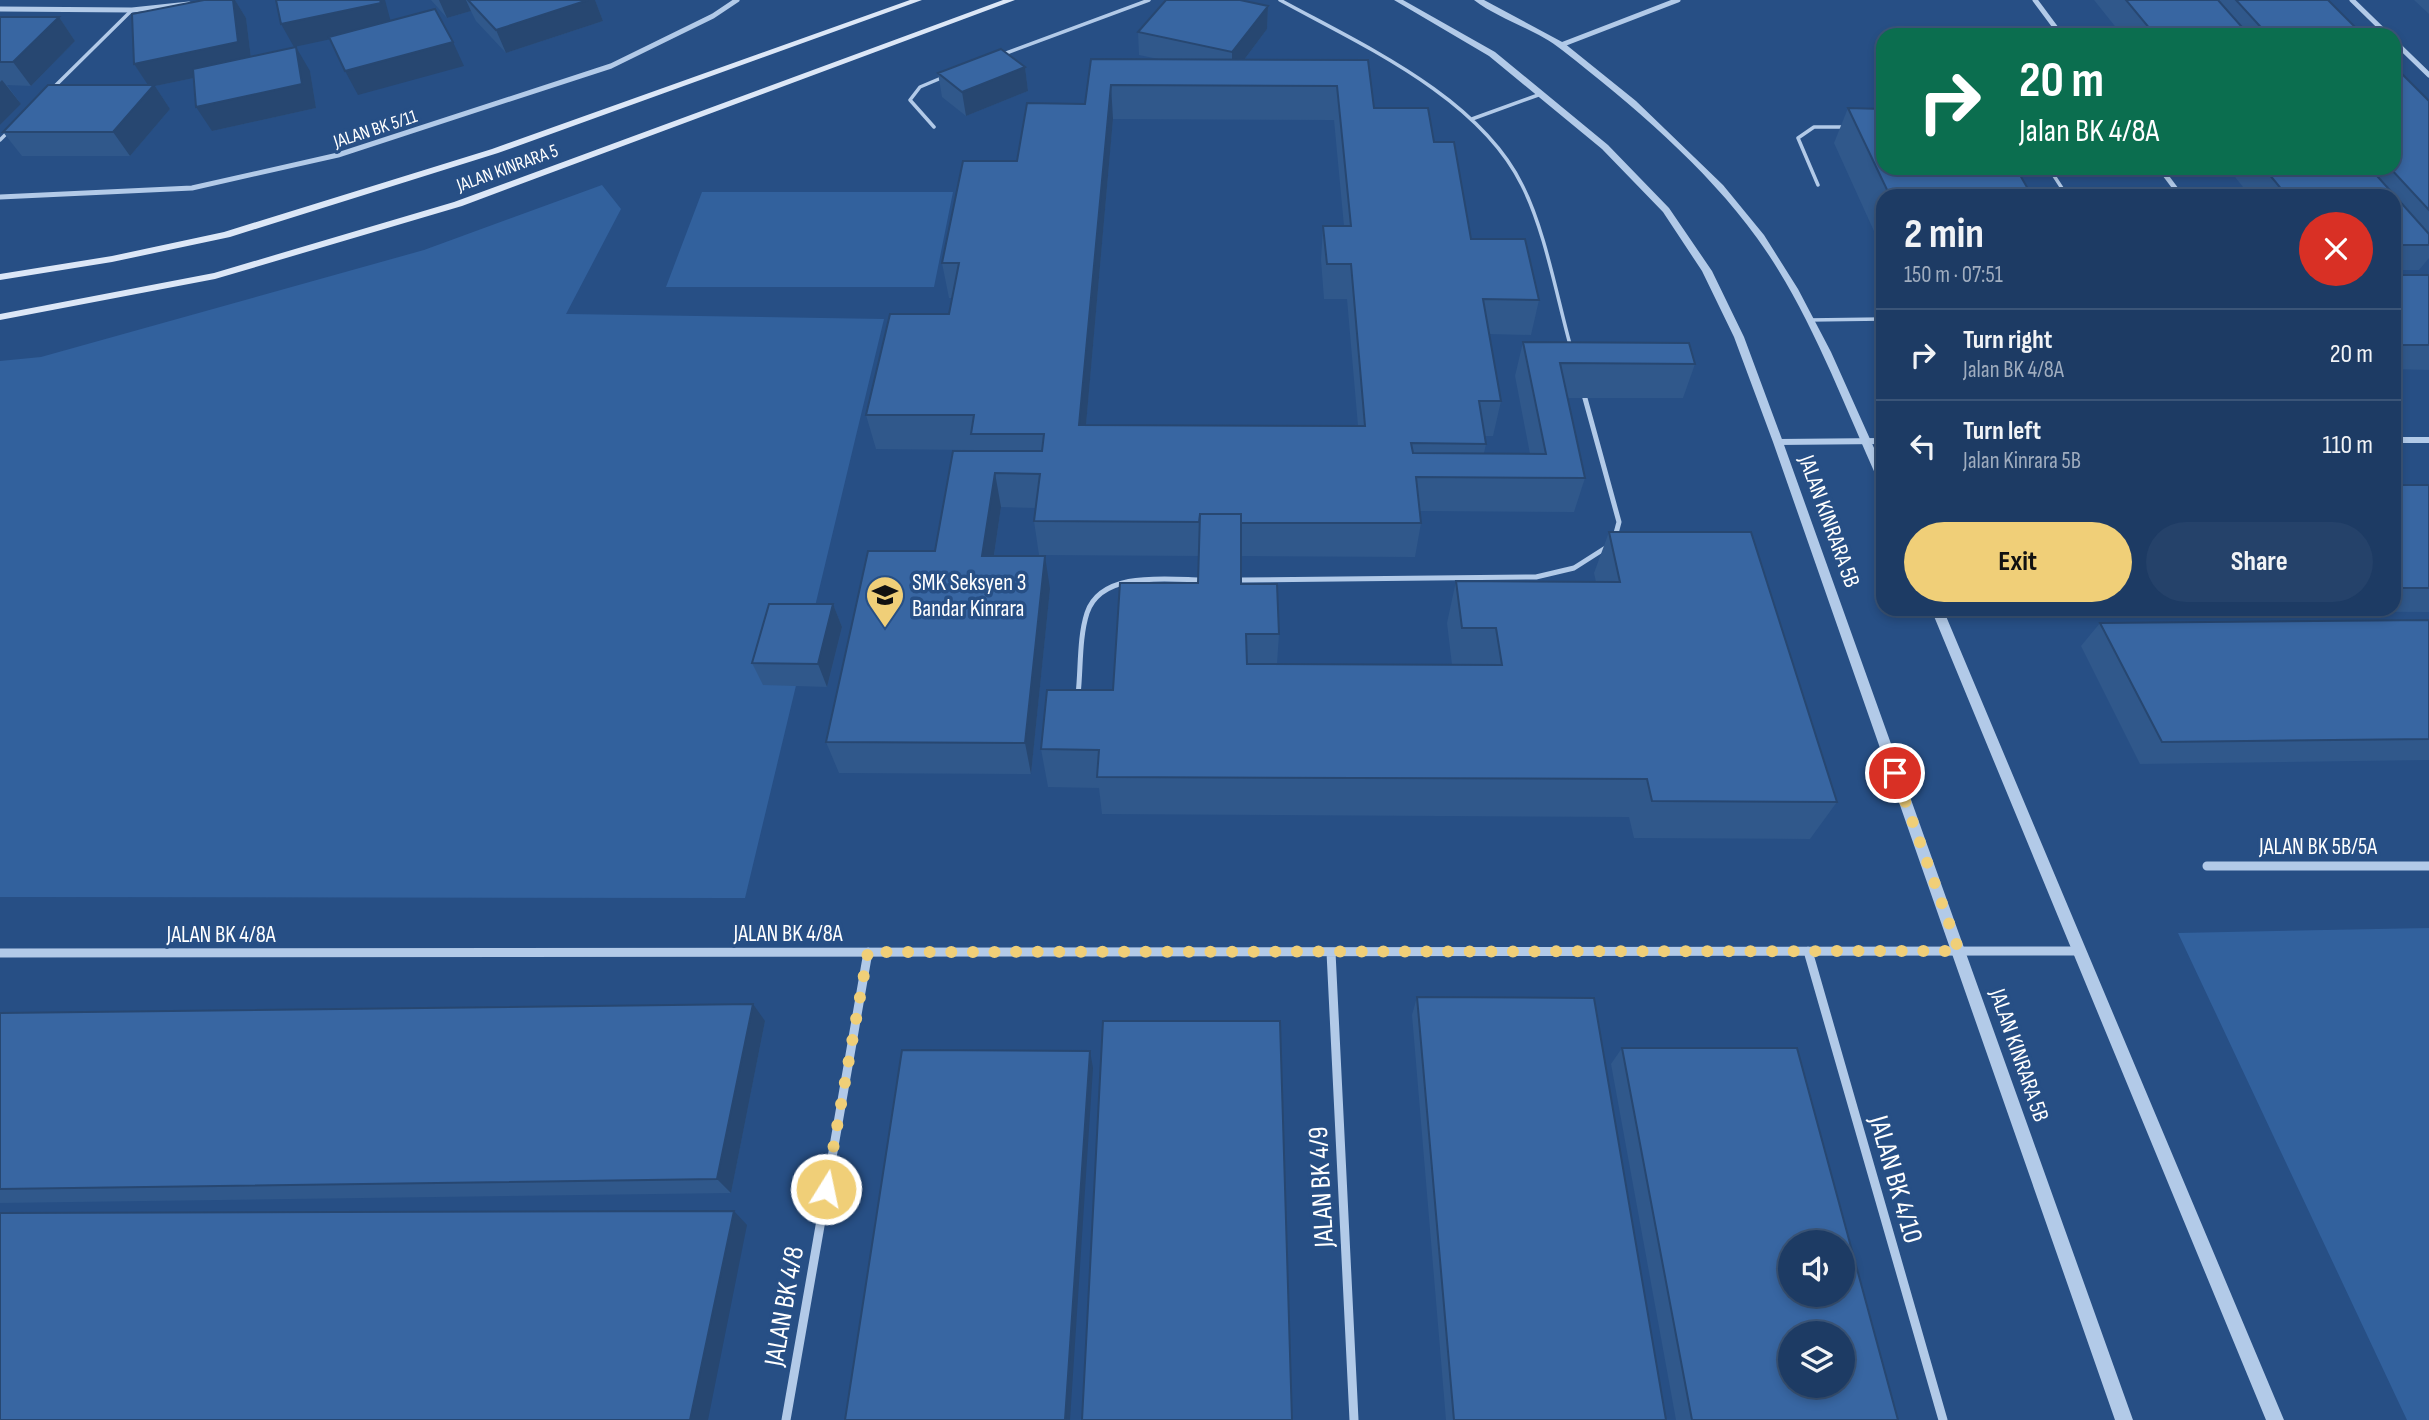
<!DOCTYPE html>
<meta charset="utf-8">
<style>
body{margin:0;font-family:"Sofia Sans Condensed",sans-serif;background:#25426a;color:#f1f3f6;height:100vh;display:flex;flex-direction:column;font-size:26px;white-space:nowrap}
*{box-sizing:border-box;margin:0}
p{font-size:23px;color:#a0adbf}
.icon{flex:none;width:38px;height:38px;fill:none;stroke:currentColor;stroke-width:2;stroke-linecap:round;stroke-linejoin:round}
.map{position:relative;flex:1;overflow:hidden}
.sheet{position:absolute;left:1876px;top:189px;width:525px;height:427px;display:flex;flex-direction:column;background:#1d3b64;border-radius:21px;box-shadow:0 4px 10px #0003,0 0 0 2px #3b5578}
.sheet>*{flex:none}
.hud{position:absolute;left:1876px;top:28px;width:525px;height:147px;border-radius:21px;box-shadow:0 4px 10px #0003,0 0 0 2px #3b5578;background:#0b6e4f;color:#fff;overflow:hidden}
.buttons{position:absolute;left:1778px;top:1230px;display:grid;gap:14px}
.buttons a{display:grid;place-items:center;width:77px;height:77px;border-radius:50%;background:#1d3b64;box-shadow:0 4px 10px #0003,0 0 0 2px #3b5578;font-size:35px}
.pin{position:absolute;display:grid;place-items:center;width:60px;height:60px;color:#fff;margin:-30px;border:4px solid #fff;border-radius:50%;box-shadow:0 2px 7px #0007}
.me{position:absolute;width:77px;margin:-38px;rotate:10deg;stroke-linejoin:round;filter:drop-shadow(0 0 5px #0008)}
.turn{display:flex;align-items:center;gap:24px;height:147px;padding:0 28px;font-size:32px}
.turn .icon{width:91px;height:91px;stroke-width:2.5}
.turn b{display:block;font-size:49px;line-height:60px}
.round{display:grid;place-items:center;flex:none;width:74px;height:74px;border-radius:37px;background:#25426a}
.head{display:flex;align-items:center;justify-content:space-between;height:119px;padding:0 28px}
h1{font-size:42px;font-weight:700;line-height:52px}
.button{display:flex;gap:14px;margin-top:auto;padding:14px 28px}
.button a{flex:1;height:80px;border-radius:42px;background:#f0cf78;color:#111;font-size:28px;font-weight:700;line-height:80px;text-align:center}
.button a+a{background:#25426a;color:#f1f3f6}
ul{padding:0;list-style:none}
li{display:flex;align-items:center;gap:21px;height:91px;padding:0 28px;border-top:2px solid #3b5578}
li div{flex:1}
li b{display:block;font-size:26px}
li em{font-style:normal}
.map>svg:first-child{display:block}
.green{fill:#32619d}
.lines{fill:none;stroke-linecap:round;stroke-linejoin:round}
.service-far1{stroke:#b2cae8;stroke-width:3.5}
.service{stroke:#b2cae8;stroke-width:5}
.minor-far2{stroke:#b2cae8;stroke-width:5}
.minor-far1{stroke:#b2cae8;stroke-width:6}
.minor{stroke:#b2cae8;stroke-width:9}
.tertiary{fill:#b2cae8;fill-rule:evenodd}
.secondary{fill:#dce7f7;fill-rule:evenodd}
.wall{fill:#30588b;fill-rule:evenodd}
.shaded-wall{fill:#274771}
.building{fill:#3866a2;stroke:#274771;stroke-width:2;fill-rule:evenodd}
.route{stroke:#f0cf78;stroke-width:12;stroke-dasharray:0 21.6}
.labels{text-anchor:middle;stroke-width:7;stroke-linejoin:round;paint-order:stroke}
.far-street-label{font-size:19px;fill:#fff;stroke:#274f85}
.street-label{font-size:23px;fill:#fff;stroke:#274f85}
.poi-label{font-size:23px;fill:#fff;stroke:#274f85;text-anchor:start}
.near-street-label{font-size:28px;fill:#fff;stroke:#274f85}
</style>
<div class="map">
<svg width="2429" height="1420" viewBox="0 0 2429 1420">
<rect width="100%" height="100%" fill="#274f85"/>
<path class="green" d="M602,185L621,209L566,314L884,319L745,898L0,897V361L41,357L424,250Z
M702,192H953L934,287H666Z
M2429,928V1420H2407L2178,933Z"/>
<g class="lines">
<path class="service-far1" d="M1280,0C1362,45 1479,97 1522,185C1545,230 1557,298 1571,348
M1001,55L1149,0
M52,89L132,10
M1472,119L1541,94
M934,127L910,100L920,87L946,76
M0,140L10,130
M2049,168L2067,196
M1818,185L1798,138L1814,127H1845
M1809,320L1883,319"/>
<path class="service" d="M1583,391L1619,522L1615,537
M1241,580L1536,577L1574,568L1607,547
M1078,695C1081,669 1079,638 1087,613C1101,571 1165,579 1200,580"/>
<path class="minor-far2" d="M2035,0L2061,35
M2352,0L2388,35
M0,9L132,10L189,4
M2394,41L2429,75
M1561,45L1678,0
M2160,168L2181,196
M0,197L192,188L338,155L611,66L713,16L737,0"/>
<path class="minor-far1" d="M2394,440H2429
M1778,442L1883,441"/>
<path class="minor" d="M2207,866H2429
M1808,951L1943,1420
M1331,952L1354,1420
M0,953L2079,951
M786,1420L868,952"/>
<path class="tertiary" d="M1394,0H1403L1495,52L1608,145L1669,208L1712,271L1744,337L1783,442L2133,1420H2115L1773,442L1734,337L1702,271L1663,212L1602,149L1489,56Z
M1474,0H1484L1564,43L1636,101L1723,185L1764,235L1798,289L1831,352L1883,468V484L1878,480C1842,400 1808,308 1757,238C1706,167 1630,103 1562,50C1536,29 1500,20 1474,0Z
M1931,609H1943L2284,1420H2266Z"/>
<path class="secondary" d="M910,0H922L498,153L230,237L112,262L0,280V274L112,256L224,232L492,149Z
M1003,0H1015L462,206L215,279L0,320V314L214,273L454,202Z"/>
</g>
<path class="wall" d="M204,0H235L246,18L251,57L310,71L316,108L212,131L194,78L155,86L170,109L130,156H22L3,132L149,85L134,64Z
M431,0H595L603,21L506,53L476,21L471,11L447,18Z
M2094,0H2328L2363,35H2122Z
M2414,0H2429V14Z
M1268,6L1267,29L1244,60H1368L1374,108L1434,142L1471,239L1539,300L1531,335L1489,334L1501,401L1493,436H1485L1486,444L1484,453L1530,454L1515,376L1523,342L1695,364L1683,398H1567L1585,478L1574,512L1419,511L1421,523L1415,557L1241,556V584L1279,634L1277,664L1452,665L1447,623L1456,581L1596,582L1594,573L1609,532L1837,802L1810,839L1634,838L1629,817L1102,814L1099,788L1048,787L1041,749L1113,690L1198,583L1199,556L1039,555L1034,521L1036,508L1001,507L994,556L1050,589L1031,774L839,773L826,742L935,551L975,451L974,450L876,449L866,415L949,314L952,298H949L942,263L1017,161L1085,104L1091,59H1158L1139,55L1138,32ZM1113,119L1334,120L1344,226H1323L1321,260L1324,299H1347L1358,426L1086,425Z
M0,17H59L75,41L31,86L7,85L21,104L0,125Z
M1025,67L1028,91L966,116L942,97L938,73Z
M2429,101V258L2419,270H2394V196H2250L2228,168H2394Z
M1848,108L2032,196H1883V251L1834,143Z
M2394,275H2429V370L2394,369Z
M2394,485H2429V612L2065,610L2064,609H2394Z
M833,604L842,627L827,687L763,685L752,663Z
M2429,620V760L2140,764L2081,646L2100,623Z
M1417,997L1666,1420H1446L1412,1015Z
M0,1013L765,1021L731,1193L0,1203Z
M1622,1048L1898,1420H1676L1611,1064Z"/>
<path class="shaded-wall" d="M233,0H235L246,18L252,66L155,86L170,109L130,156L113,132L150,88L134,64Z
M380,0H385L392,26L294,47L281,24Z
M439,0H466L471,11L447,18Z
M588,0H595L603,21L506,53L496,30Z
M1268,6L1267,29L1232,76V52Z
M59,17L75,41L31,86L13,62Z
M453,42L464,66L358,95L345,71Z
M296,47L310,71L316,108L212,131L196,107Z
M1025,67L1028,91L966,116L962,92Z
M2,80L21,104L0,125V82Z
M1111,85L1113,119L1083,459L1079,425Z
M995,473L1001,507L989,589L982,556Z
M1045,556L1050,589L1031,774L1025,743Z
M833,604L842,627L827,687L818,664Z
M753,1004L765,1021L731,1193L717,1179Z
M1090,1051L1093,1068L1070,1420H1065Z
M734,1211L747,1225L708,1420H690Z"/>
<path class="building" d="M204,0H233L238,42L134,64L132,14Z
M276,0H380L381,3L281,24Z
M468,0H588L496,30Z
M1166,0H1240L1268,6L1232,52L1138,32Z
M2126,0H2218L2249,35H2155Z
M2236,0H2328L2363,35H2268Z
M435,9L453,42L345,71L329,37Z
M0,17H59L13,62H0Z
M296,47L302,84L196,107L193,69Z
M1001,49L1025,67L962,92L938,73Z
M1091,59L1368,60L1374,108H1428L1434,142H1454L1471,239H1525L1539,300L1483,299L1501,401H1479L1486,444L1411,443L1413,453L1546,454L1523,342L1689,343L1695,364L1560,363L1585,478L1416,477L1421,523H1241V514H1200L1199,522L1034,521L1040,474L995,473L982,556H1045L1025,743L826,742L868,551H935L953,451H1042L1044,434H971L974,415H866L890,314H949L959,263H942L963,161H1017L1027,103L1085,104ZM1111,85L1337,86L1351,226H1323L1327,264H1351L1365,426L1079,425Z
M2394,66L2429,101V210L2390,168H2394Z
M48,85H154L113,132H3Z
M1848,108L1883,109V168H2016L2032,196H1890Z
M2264,168H2370L2429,234V245H2394V196H2287Z
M2394,275H2429V345H2394Z
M2394,485H2429V588H2394Z
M1200,514H1241V584H1277L1279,634H1246L1247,664L1502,665L1496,628H1462L1456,581L1620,582L1609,532H1751L1837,802L1652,801L1647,779L1097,777L1099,750L1041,749L1047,690H1113L1120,583H1198Z
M769,604H833L818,664L752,663Z
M2429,620V739L2162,742L2100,623Z
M1417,997L1594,998L1666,1420H1454Z
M753,1004L717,1179L0,1189V1013Z
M1103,1021H1280L1292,1420H1082Z
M1622,1048H1797L1898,1420H1692ZM1790,1242H1843V1295H1790ZM1790,1334H1843V1386H1790Z
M902,1050L1090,1051L1065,1420H845Z
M734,1211L690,1420H0V1213Z"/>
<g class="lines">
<path class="route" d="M826,1189L868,952L1959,951L1895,773"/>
</g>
<defs>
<symbol id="school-pin" viewBox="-11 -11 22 30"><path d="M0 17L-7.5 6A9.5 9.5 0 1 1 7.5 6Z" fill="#f0cf78" stroke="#274f85"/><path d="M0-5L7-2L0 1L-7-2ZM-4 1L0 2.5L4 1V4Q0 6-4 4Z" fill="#111"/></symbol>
</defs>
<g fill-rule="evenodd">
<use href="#school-pin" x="863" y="573" width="44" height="60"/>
</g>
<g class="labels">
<g class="far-street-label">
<text transform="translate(375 128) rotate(-18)" y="7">JALAN BK 5/11</text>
<text transform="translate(507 167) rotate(-20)" y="7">JALAN KINRARA 5</text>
</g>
<g class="street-label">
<text transform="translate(1830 521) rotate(70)" y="8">JALAN KINRARA 5B</text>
<text x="2318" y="854">JALAN BK 5B/5A</text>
<text x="788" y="941">JALAN BK 4/8A</text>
<text x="221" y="942">JALAN BK 4/8A</text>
<text transform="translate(2020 1055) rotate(71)" y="8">JALAN KINRARA 5B</text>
</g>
<g class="poi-label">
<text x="912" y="590">SMK Seksyen 3<tspan x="912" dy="26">Bandar Kinrara</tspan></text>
</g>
<g class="near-street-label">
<text transform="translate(1897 1179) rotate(74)" y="10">JALAN BK 4/10</text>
<text transform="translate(1320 1187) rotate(-93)" y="10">JALAN BK 4/9</text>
<text transform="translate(783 1306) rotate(-80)" y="10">JALAN BK 4/8</text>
</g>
</g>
</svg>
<div class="buttons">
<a><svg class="icon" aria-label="sound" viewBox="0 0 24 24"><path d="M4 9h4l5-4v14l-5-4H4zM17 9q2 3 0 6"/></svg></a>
<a><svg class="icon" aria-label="layers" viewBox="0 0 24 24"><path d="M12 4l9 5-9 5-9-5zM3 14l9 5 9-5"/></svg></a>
</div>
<div class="pin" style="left:1895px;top:773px;background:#d93025"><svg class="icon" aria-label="arrive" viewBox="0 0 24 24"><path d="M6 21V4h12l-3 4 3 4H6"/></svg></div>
<svg class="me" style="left:826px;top:1189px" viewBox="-20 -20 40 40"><circle r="17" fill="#f0cf78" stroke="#fff" stroke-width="3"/><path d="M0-11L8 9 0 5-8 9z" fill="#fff"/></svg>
<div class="hud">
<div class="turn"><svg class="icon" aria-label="right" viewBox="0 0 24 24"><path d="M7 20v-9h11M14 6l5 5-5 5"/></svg><div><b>20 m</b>Jalan BK 4/8A</div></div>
</div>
<section class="sheet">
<div class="head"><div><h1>2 min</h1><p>150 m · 07:51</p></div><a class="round" style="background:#d93025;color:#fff"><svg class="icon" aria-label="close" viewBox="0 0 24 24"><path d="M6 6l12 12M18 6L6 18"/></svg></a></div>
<ul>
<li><svg class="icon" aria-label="right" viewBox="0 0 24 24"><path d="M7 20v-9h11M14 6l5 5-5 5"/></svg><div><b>Turn right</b><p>Jalan BK 4/8A</p></div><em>20 m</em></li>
<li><svg class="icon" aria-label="left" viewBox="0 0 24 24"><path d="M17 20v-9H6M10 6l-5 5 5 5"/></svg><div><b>Turn left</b><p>Jalan Kinrara 5B</p></div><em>110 m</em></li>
</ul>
<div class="button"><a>Exit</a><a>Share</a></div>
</section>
</div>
